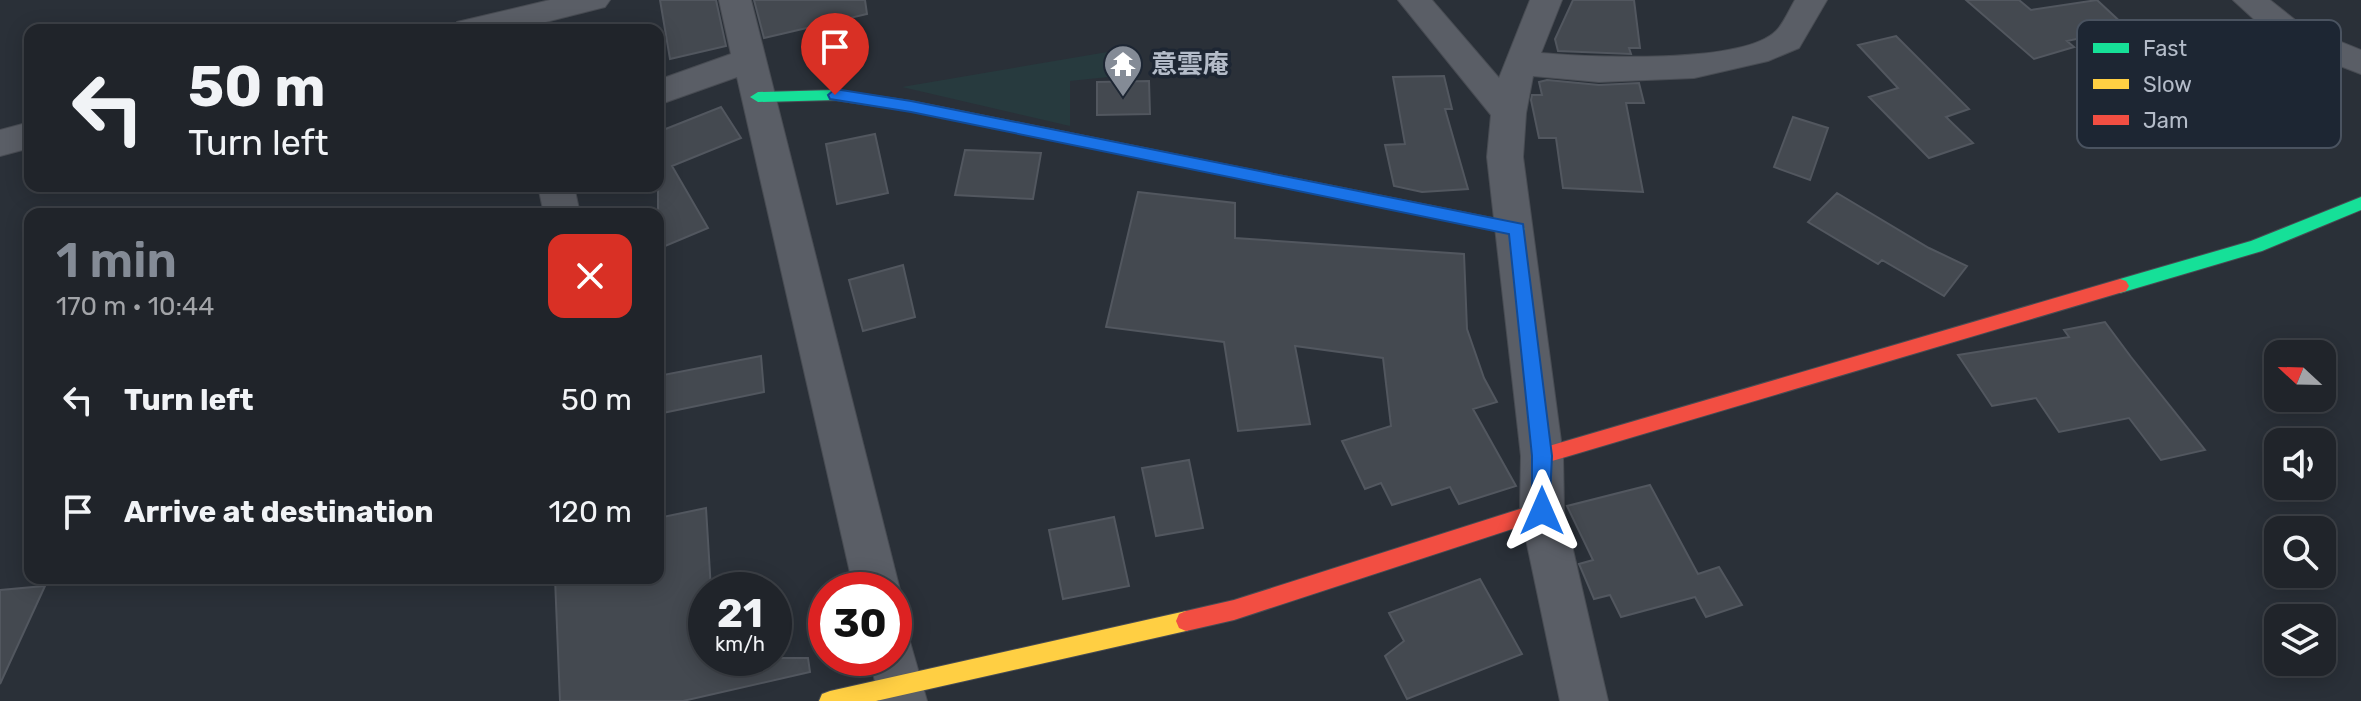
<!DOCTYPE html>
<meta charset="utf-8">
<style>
body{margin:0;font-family:Rubik,"Noto Sans JP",sans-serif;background:#282c32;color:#f1f3f6;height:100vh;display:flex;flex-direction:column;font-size:30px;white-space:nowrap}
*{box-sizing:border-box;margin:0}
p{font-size:26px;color:#a2a4a8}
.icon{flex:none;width:44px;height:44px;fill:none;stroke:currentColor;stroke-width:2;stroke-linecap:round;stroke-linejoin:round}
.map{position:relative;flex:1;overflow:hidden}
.details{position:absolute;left:24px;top:208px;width:640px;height:376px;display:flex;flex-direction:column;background:#20242a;border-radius:16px;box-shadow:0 4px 20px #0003,0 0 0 2px #3d4147}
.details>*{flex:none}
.banner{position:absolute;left:24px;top:24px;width:640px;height:168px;border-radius:16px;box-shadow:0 4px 20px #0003,0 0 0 2px #3d4147;background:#20242a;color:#f1f3f6;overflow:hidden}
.needle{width:52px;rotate:292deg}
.controls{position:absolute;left:2264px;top:340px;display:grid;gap:16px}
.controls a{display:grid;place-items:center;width:72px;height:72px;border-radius:16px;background:#20242a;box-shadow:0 4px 20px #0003,0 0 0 2px #3d4147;font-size:40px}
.speed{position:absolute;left:688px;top:572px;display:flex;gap:16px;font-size:40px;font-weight:700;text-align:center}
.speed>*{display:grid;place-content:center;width:104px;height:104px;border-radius:50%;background:#20242a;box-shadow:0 4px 20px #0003,0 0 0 2px #3d4147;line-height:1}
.speed small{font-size:20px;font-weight:400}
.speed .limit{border:12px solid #d22;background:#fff;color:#111}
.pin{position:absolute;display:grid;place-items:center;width:68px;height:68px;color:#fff;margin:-82px -34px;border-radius:50% 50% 50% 0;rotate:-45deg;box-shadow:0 0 8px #0007}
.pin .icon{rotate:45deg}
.me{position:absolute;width:88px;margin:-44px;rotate:0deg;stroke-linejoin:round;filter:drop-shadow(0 0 6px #0008)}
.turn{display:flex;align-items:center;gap:28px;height:168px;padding:0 32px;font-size:36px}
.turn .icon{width:104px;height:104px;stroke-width:2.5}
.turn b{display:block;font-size:56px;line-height:68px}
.round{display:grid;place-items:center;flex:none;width:84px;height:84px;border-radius:16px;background:#282c32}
.head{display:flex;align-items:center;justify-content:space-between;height:136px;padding:0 32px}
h1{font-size:48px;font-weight:600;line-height:60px;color:#848b96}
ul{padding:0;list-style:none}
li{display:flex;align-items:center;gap:24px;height:112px;padding:0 32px}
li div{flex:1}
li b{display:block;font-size:30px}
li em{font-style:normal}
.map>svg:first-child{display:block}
.green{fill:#273a3e}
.building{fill:#444950;stroke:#52575f;stroke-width:2}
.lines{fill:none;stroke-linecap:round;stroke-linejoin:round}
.street-casing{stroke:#484c53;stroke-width:2}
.fast-casing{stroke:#484c53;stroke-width:2}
.slow-casing{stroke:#484c53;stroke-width:2}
.jam-casing{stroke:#484c53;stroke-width:2}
.street{fill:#5a5e66;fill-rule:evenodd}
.fast{fill:#16e098;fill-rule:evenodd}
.slow{fill:#ffcf43;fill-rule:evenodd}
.jam{fill:#f24e42;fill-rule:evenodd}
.route{fill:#1a73e8;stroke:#114b97;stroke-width:2}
.labels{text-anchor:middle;stroke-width:7;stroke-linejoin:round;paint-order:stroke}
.poi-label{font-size:26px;font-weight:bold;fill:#b4bcc9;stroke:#1d2633;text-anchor:start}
.key{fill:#1d2633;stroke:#4a5360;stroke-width:2}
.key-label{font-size:22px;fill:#b4bcc9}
</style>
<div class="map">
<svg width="2361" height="701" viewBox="0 0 2361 701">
<rect width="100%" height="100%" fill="#2a3038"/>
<path class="green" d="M1131,48L1137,74L1070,81V126L902,87Z"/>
<path class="building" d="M660,0H716L726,46L670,59Z
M754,0H865L867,14L764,38Z
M1573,0H1634L1640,48H1629L1631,54L1558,51L1555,39Z
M1966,0H2019L2031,10L2097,0L2127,28L2067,41L2074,47L2034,59Z
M1896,36L1969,109L1946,117L1973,143L1929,158L1869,97L1898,88L1858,45Z
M1444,76L1452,109H1445L1468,189L1422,192L1394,186L1385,145L1405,144L1393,77Z
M1547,80L1599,85L1639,83L1644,103H1626L1643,192L1563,188L1556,138H1539L1531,100L1532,95H1542L1539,82Z
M1149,81L1150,114L1097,115V82Z
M721,107L741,138L672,166L708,228L658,249V132Z
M1793,117L1828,128L1810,180L1774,167Z
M875,134L888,193L837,204L826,144Z
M965,150L1041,153L1033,199L955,195Z
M1138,192L1235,203V238L1464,254L1467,329L1484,378L1497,402L1473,409L1516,486L1459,504L1450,487L1392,505L1381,483L1365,489L1342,441L1391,426L1383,358L1295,346L1310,424L1238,431L1224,342L1106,327Z
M1837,193L1929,248L1967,266L1944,296L1882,260L1878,264L1808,222Z
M903,265L915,317L863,331L849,280Z
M2105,322L2131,357L2205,450L2161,460L2129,418L2059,432L2036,398L1992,406L1958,355L2069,337L2064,330Z
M761,356L764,392L658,414V376Z
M1189,460L1203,528L1156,536L1142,468Z
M1650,485L1698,574L1719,567L1742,605L1706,617L1695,597L1621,617L1610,595L1594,599L1579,564L1593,560L1567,506Z
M706,508L711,590H706V658H808L810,672L683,701H560L555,578H658V518Z
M1114,517L1129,586L1063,599L1049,530Z
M1480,579L1522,654L1407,699L1385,656L1404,641L1389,613Z
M45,586L0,684V590Z"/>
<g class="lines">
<defs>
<path id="street" d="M550,0H610L605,7L514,30H453L457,22Z
M719,0H751L900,590L894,603V590H854L737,77L658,105V80L731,54Z
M1398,0H1432L1499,78L1530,0H1562L1541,53C1588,57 1742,65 1776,31C1784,23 1789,10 1795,0H1827L1799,48L1768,61L1694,78L1599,82L1533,76L1526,113L1523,157L1563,456L1564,511L1608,701H1560L1520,511L1521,456L1487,157L1491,115Z
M2233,0H2270L2304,27L2361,50V74L2280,43Z
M30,122V148L0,156V130Z
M538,186H574L580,214H544Z
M894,636L910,642L927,701H879L870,658H894Z"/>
<path id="fast" d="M835,90L911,101L1517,223L1525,229L1517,235L911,111L835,100L758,102L750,97L758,92Z
M2361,197V210L2262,251L2120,293L2111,286L2120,279L2251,241Z"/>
<path id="slow" d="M1186,611L1193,614L1196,621L1193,628L1186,631L876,701H819L822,694L830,691Z"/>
<path id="jam" d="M2120,279L2126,281L2129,286L2126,291L1542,464L1535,462L1532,456L1535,450L1542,448Z
M1542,502L1549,505L1552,511L1549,517L1234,620L1186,631L1179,628L1176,621L1179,614L1186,611L1234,600Z"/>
</defs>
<use href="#street" class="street-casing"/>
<use href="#fast" class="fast-casing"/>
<use href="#slow" class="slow-casing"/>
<use href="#jam" class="jam-casing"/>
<use href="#street" class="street"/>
<use href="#fast" class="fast"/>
<use href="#slow" class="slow"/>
<use href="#jam" class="jam"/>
</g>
<path class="route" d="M835,89L911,101L1523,224L1552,456L1549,518L1542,520L1532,511V456L1509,234L911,112L830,99L828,95Z"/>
<defs>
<symbol id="temple-pin" viewBox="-11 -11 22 30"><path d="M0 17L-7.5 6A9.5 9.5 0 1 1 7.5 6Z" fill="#848b96" stroke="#1d2633"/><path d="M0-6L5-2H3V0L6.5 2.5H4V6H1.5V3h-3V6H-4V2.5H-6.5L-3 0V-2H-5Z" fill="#fff"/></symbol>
</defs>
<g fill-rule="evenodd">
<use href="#temple-pin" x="1101" y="42" width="44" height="60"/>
</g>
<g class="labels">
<g class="poi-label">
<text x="1151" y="73">意雲庵</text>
</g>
</g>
<rect x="2077" y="20" width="264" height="128" rx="12" class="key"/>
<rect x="2093" y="43" width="36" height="10" fill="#16e098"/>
<rect x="2093" y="79" width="36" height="10" fill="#ffcf43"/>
<rect x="2093" y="115" width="36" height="10" fill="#f24e42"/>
<g class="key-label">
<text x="2143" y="56">Fast</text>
<text x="2143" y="92">Slow</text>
<text x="2143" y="128">Jam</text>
</g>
</svg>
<div class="controls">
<a><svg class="needle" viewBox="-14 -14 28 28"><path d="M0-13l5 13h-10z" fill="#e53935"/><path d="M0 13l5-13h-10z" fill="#a2a4a8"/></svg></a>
<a><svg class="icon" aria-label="sound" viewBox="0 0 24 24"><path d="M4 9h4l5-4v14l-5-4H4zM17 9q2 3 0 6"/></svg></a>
<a><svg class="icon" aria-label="search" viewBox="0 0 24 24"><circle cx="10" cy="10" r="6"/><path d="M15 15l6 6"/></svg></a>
<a><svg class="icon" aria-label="layers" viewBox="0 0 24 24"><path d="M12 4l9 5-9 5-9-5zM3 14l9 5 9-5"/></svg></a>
</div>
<div class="speed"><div>21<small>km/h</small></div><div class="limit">30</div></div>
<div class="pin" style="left:835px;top:95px;background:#d93025"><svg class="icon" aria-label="arrive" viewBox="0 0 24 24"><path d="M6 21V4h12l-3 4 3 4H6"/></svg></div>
<svg class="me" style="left:1542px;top:511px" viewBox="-20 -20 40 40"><path d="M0-17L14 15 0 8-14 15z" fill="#1a73e8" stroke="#fff" stroke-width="4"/></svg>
<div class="banner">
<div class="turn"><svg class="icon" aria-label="left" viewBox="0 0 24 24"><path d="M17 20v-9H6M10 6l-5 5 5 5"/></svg><div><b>50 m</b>Turn left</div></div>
</div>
<section class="details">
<div class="head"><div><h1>1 min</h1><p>170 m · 10:44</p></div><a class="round" style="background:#d93025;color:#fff"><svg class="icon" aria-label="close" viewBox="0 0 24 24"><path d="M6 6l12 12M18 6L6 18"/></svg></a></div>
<ul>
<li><svg class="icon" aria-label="left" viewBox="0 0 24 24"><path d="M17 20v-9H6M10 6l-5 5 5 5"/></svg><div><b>Turn left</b></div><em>50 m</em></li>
<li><svg class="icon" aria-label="arrive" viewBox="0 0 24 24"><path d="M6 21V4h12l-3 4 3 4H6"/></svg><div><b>Arrive at destination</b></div><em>120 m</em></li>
</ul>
</section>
</div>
